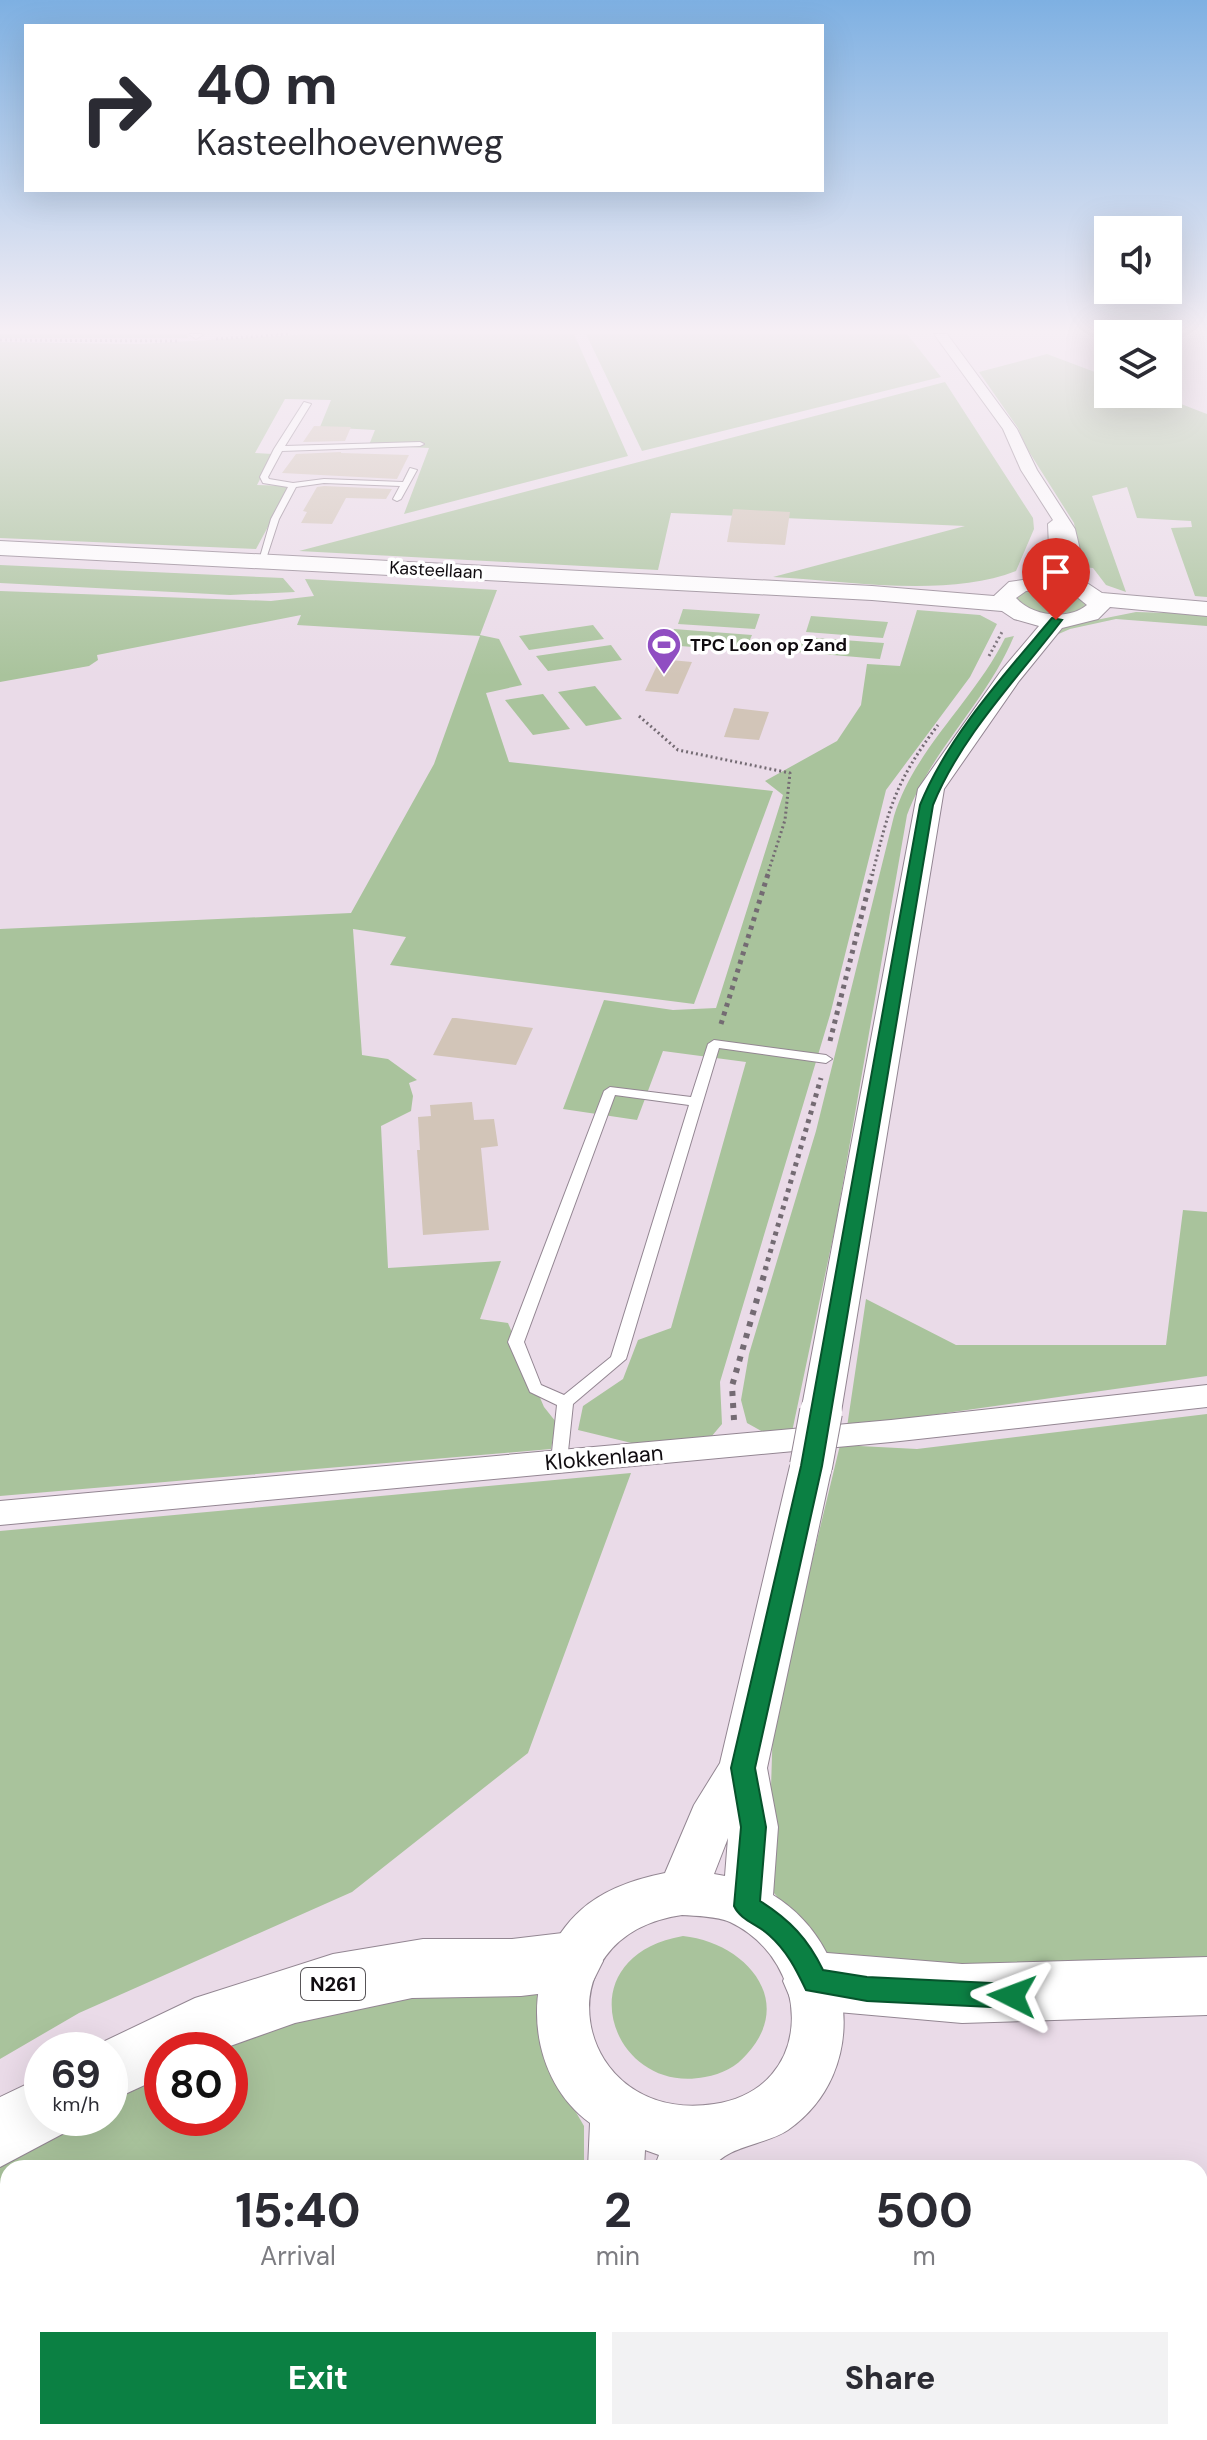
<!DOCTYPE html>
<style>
body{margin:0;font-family:"DM Sans",sans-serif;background:#f2f2f3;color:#2b2b33;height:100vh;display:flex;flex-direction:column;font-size:30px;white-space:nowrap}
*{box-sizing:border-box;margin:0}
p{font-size:26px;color:#7c7c81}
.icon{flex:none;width:44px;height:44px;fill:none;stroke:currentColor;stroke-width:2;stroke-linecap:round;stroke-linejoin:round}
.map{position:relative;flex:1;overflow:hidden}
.panel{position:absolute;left:0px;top:2160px;width:1208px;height:280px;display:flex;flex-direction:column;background:#fff;border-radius:24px 24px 0 0;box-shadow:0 8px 32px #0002}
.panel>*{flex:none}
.guide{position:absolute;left:24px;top:24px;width:800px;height:168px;border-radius:0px;box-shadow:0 8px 32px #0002;background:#fff;color:#2b2b33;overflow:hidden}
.tools{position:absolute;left:1094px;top:216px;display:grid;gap:16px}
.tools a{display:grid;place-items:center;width:88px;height:88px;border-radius:0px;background:#fff;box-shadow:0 8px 32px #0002;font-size:40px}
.speed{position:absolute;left:24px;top:2032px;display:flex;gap:16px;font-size:40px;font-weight:700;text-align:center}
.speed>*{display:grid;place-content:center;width:104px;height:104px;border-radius:50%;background:#fff;box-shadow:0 8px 32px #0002;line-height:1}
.speed small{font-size:20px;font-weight:400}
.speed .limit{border:12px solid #d22;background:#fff;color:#111}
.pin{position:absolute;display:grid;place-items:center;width:68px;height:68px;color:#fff;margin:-82px -34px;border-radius:50% 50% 50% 0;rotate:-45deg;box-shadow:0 0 8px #0007}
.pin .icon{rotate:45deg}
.me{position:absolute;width:88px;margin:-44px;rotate:273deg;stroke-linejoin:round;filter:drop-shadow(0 0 6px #0008)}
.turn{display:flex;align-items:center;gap:28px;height:168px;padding:0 40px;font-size:36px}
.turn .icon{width:104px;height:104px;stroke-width:2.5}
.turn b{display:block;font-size:56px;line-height:68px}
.eta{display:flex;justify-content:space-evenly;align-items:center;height:136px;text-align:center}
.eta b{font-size:48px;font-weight:800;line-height:56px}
.primary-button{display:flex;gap:16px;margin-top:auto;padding:16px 40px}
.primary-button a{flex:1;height:92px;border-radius:0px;background:#0b8043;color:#fff;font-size:32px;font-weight:800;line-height:92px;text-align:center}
.primary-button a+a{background:#f2f2f3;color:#2b2b33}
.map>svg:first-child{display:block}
.green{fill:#a9c39c}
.building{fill:#d2c5b8}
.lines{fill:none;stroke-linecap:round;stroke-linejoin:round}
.service-casing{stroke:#938692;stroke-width:2}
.minor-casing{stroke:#938692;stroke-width:2}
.tertiary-casing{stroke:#938692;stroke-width:2}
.trunk-casing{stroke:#938692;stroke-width:2}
.path-far2{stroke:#746b73;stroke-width:3;stroke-dasharray:2 3;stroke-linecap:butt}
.path-far1{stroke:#746b73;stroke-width:5;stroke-dasharray:4 5;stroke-linecap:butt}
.path{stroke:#746b73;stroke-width:6;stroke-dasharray:5 7;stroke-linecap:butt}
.service{fill:#fff;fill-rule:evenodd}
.minor{fill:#fff;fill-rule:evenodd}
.tertiary{fill:#fff;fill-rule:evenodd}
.trunk{fill:#fff;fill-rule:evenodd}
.tertiary-bridge-casing{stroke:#938692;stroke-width:44;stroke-linecap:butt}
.tertiary-bridge{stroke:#fff;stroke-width:42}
.route{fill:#0b8043;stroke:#07532c;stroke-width:2}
.labels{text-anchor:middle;stroke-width:7;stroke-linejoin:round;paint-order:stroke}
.far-street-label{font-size:18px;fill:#100c10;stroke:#fff}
.far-poi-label{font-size:18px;font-weight:bold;fill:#100c10;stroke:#fff;text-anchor:start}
.shield{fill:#fff;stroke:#585558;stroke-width:2}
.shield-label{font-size:20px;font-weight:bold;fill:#100c10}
.street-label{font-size:22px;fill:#100c10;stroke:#fff}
</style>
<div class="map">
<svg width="1207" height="2440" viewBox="0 0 1207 2440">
<rect width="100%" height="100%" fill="#eadbe8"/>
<path class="green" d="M0,334H187L188,338H0Z
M313,334H574L628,456L404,514L429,448L369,445L375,430L320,427L331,400L285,399L255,453L273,454L257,485L290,486L256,549L0,538V342L139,344Z
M586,334H907L941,377L642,451Z
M1047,354L1108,377V394H1155L1207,414V597L1195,596L1171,528L1192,527L1191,521L1137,518L1127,487L1092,496L1126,592L1106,585L1093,568L1082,567L1074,523L1026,447L1018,428L979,372Z
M945,382L1033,518L1034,529L1016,571C947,598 847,581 773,577L965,526L671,513L658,570L299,551Z
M0,565L283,578L295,592L230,595L0,583Z
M305,579L497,590L480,635L499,639L522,685L486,693L509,762L773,791L694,1004L390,965L406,937L353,929L362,1055L388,1059L417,1080L409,1083L413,1096L411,1111L381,1126L388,1268L501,1261L480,1319L508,1323L544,1407L556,1422L551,1449L0,1496V929L351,913L434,764L480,636L297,625L301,615L97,655L98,660L89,666L0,682V591L271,601L314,596Z
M1070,588L1094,604L1069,617L1025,611L1013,594L1018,590Z
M683,609L760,614L755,629L678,624Z
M917,610L980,615L997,624L970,677L886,790L830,1015L720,1382L722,1424L711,1437L648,1447L578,1430L583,1406L623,1379L638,1340L671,1328L746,1062L663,1051L637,1120L563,1109L604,1000L673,1010L716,1008L783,795L765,781L837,741L861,705L867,664L900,666Z
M1136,612L1207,614V626L1116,619L1070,629L1054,636L1066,626Z
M811,616L888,622L883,638L806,632Z
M593,625L604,639L529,650L519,636Z
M674,629L752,635L745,651L667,645Z
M1014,636C987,701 932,749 907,815L836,1223L792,1432L765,1433L747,1423L741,1400L749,1354L816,1131L894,816C915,748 974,701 1005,638Z
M802,637L884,643L880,659L797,652Z
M611,645L622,660L548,671L536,656Z
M595,686L622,719L586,726L558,692Z
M543,694L570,729L533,735L505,700Z
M1183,1210L1207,1212V1376L847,1427L866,1299L956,1345H1166Z
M1207,1414V1972L1009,1983L826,1954L768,1886L773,1723L840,1445L917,1449Z
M631,1473L528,1753L352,1892L79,2013L0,2059V1531Z
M683,1936C743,1942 797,1999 747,2054C736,2067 722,2074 705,2077C611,2096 563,1957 683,1936Z
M422,1983L538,1992L545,2059L584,2126V2168H8V2432H518L516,2440H0V2151L53,2118H110V2084L162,2061V2118H230V2050H187Z"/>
<path class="building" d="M314,426L351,427L345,441L303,442Z
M341,452V453L409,455L397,479L282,473L296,454Z
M317,487L324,486L392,489L386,499L346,498L332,524L301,523L307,512L303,511Z
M733,509L790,512L785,545L727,542Z
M660,659L692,662L678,694L645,691Z
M734,708L769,712L759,740L724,737Z
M452,1018H456L533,1028L516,1065L433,1055Z
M472,1102L474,1120L494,1119L498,1146L481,1148L489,1230L423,1235L417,1150H420L418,1117L431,1116L430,1105Z"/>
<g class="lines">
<defs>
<path id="service" d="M304,402L311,404L285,446L420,442L424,444L420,446L282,451L268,477L269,479L293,483L324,479L403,482L410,468L417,470L401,499L397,501L393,499L400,486L324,483L296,487L279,519L265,562L258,564L271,519L288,487L263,483L260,477L274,449Z
M714,1040L826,1055L832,1059L826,1063L719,1048L626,1359L573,1404L567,1461L565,1465H553L551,1461L557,1405L530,1392L508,1342L604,1091L610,1087L691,1097L708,1044ZM615,1095L689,1105L611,1357L564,1395L541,1385L524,1342Z"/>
<path id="minor" d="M189,334H202L203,335L196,339Z
M934,334H947L1017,429L1037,470L1075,529L1084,567L1079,590L1073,591L1064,586V554L1055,587H1043L1040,583L1049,547L1048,524L1053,520L1021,470L1003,429Z
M1207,1385V1407L891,1442L0,1525V1501L891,1420Z"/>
<path id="tertiary" d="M0,541L872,586L994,596L1009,582L1049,576L1087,583L1102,593L1207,602V616L1110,607L1098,619L1062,628L1019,681L944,789L841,1412L835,1422L821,1426L807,1422L801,1412L918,789L1001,671L1039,626L1014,619L1002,611L872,600L0,555ZM1049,590L1071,592L1087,605C1068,621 1032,616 1016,598L1026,591Z
M811,1451L826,1455L832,1466L767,1768L778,1827L773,1895C856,1946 872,2071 788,2130C766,2145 726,2146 713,2168H654L659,2155L645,2150L644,2168H588L590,2123C523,2074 519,1965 581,1910C603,1890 635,1879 665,1873L694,1805L720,1763L790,1466L796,1455ZM728,1838L725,1876L714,1874ZM682,1915C697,1916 716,1916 730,1922C814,1962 816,2089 714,2104C574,2125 536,1936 682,1915Z
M530,2432H647L646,2440H528Z"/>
<path id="trunk" d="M571,1932L593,1941L603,1961L593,1981L571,1990L521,1996L412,1998L295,2023L219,2050H162V2077L110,2101V2050H86L195,1998L333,1954L423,1939H512Z
M815,1952L962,1964L1207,1957V2015L962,2023L815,2010L792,2002L783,1981L792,1960Z
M42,2077V2118H72L66,2132L0,2167V2097Z
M1207,2286V2358L1200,2361V2289Z
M827,2432H923L919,2440H824Z"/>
</defs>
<use href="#service" class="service-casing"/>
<use href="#minor" class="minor-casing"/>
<use href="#tertiary" class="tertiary-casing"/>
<use href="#trunk" class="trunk-casing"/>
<path class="path-far2" d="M216,339L291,334
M0,340L178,341
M989,656L1002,632
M639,716L678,750L790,773L785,820L767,876
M872,876C889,808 895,782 938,725"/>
<path class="path-far1" d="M721,1024L768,874
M830,1041L872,874
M765,1270L821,1078"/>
<path class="path" d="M734,1420L732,1386L766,1268"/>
<use href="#service" class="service"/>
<use href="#minor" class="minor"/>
<use href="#tertiary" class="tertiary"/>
<use href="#trunk" class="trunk"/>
<defs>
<path id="tertiary-bridge" d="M811,1466L821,1412"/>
</defs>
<use href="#tertiary-bridge" class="tertiary-bridge-casing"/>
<use href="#tertiary-bridge" class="tertiary-bridge"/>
</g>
<linearGradient id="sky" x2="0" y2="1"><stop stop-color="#7eb0e2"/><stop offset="0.49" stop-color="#f6eff5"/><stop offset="1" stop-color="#f6eff5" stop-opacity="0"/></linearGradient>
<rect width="1207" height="676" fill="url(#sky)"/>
<path class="route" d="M1052,618L1062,620C1017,679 961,736 933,805L822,1466L755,1768L766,1827L760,1901C790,1920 808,1939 823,1970L867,1977L1012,1984L1022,1988L1026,1996L1022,2005L1012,2008L867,2001L806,1990C796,1969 787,1951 769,1935C758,1924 741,1921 734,1906L741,1827L731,1768L801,1466L920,805C948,736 1004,675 1052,618Z"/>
<defs>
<symbol id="stadium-pin" viewBox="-11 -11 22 30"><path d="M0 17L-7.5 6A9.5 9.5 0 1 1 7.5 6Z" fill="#904ec2" stroke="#fff"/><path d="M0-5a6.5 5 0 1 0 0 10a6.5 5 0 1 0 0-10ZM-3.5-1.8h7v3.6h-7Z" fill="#fff"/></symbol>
</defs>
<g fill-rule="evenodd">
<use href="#stadium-pin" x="644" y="625" width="40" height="54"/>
</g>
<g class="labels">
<g class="far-street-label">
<text transform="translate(436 570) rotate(3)" y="6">Kasteellaan</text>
</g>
<g class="far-poi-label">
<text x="690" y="651">TPC Loon op Zand</text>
</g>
<rect class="shield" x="301" y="1968" width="64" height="32" rx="6"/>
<g class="shield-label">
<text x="333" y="1991">N261</text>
</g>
<g class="street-label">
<text transform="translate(604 1457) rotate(-5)" y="8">Klokkenlaan</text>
</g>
</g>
</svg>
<div class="tools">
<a><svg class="icon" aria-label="sound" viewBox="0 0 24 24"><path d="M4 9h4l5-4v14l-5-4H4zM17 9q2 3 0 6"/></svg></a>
<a><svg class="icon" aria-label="layers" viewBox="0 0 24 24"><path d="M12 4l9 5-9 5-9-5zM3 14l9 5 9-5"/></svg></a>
</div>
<div class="speed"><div>69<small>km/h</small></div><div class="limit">80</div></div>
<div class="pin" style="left:1056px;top:620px;background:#d93025"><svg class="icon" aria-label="arrive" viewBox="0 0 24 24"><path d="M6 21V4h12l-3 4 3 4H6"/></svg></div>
<svg class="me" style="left:1012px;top:1996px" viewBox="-20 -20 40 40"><path d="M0-17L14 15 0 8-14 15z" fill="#0b8043" stroke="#fff" stroke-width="4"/></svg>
<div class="guide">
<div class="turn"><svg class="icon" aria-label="right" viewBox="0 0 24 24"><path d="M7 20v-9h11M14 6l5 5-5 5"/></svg><div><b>40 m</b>Kasteelhoevenweg</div></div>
</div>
<section class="panel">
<div class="eta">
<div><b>15:40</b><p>Arrival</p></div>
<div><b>2</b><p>min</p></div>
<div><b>500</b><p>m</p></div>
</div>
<div class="primary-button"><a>Exit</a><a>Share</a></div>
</section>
</div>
